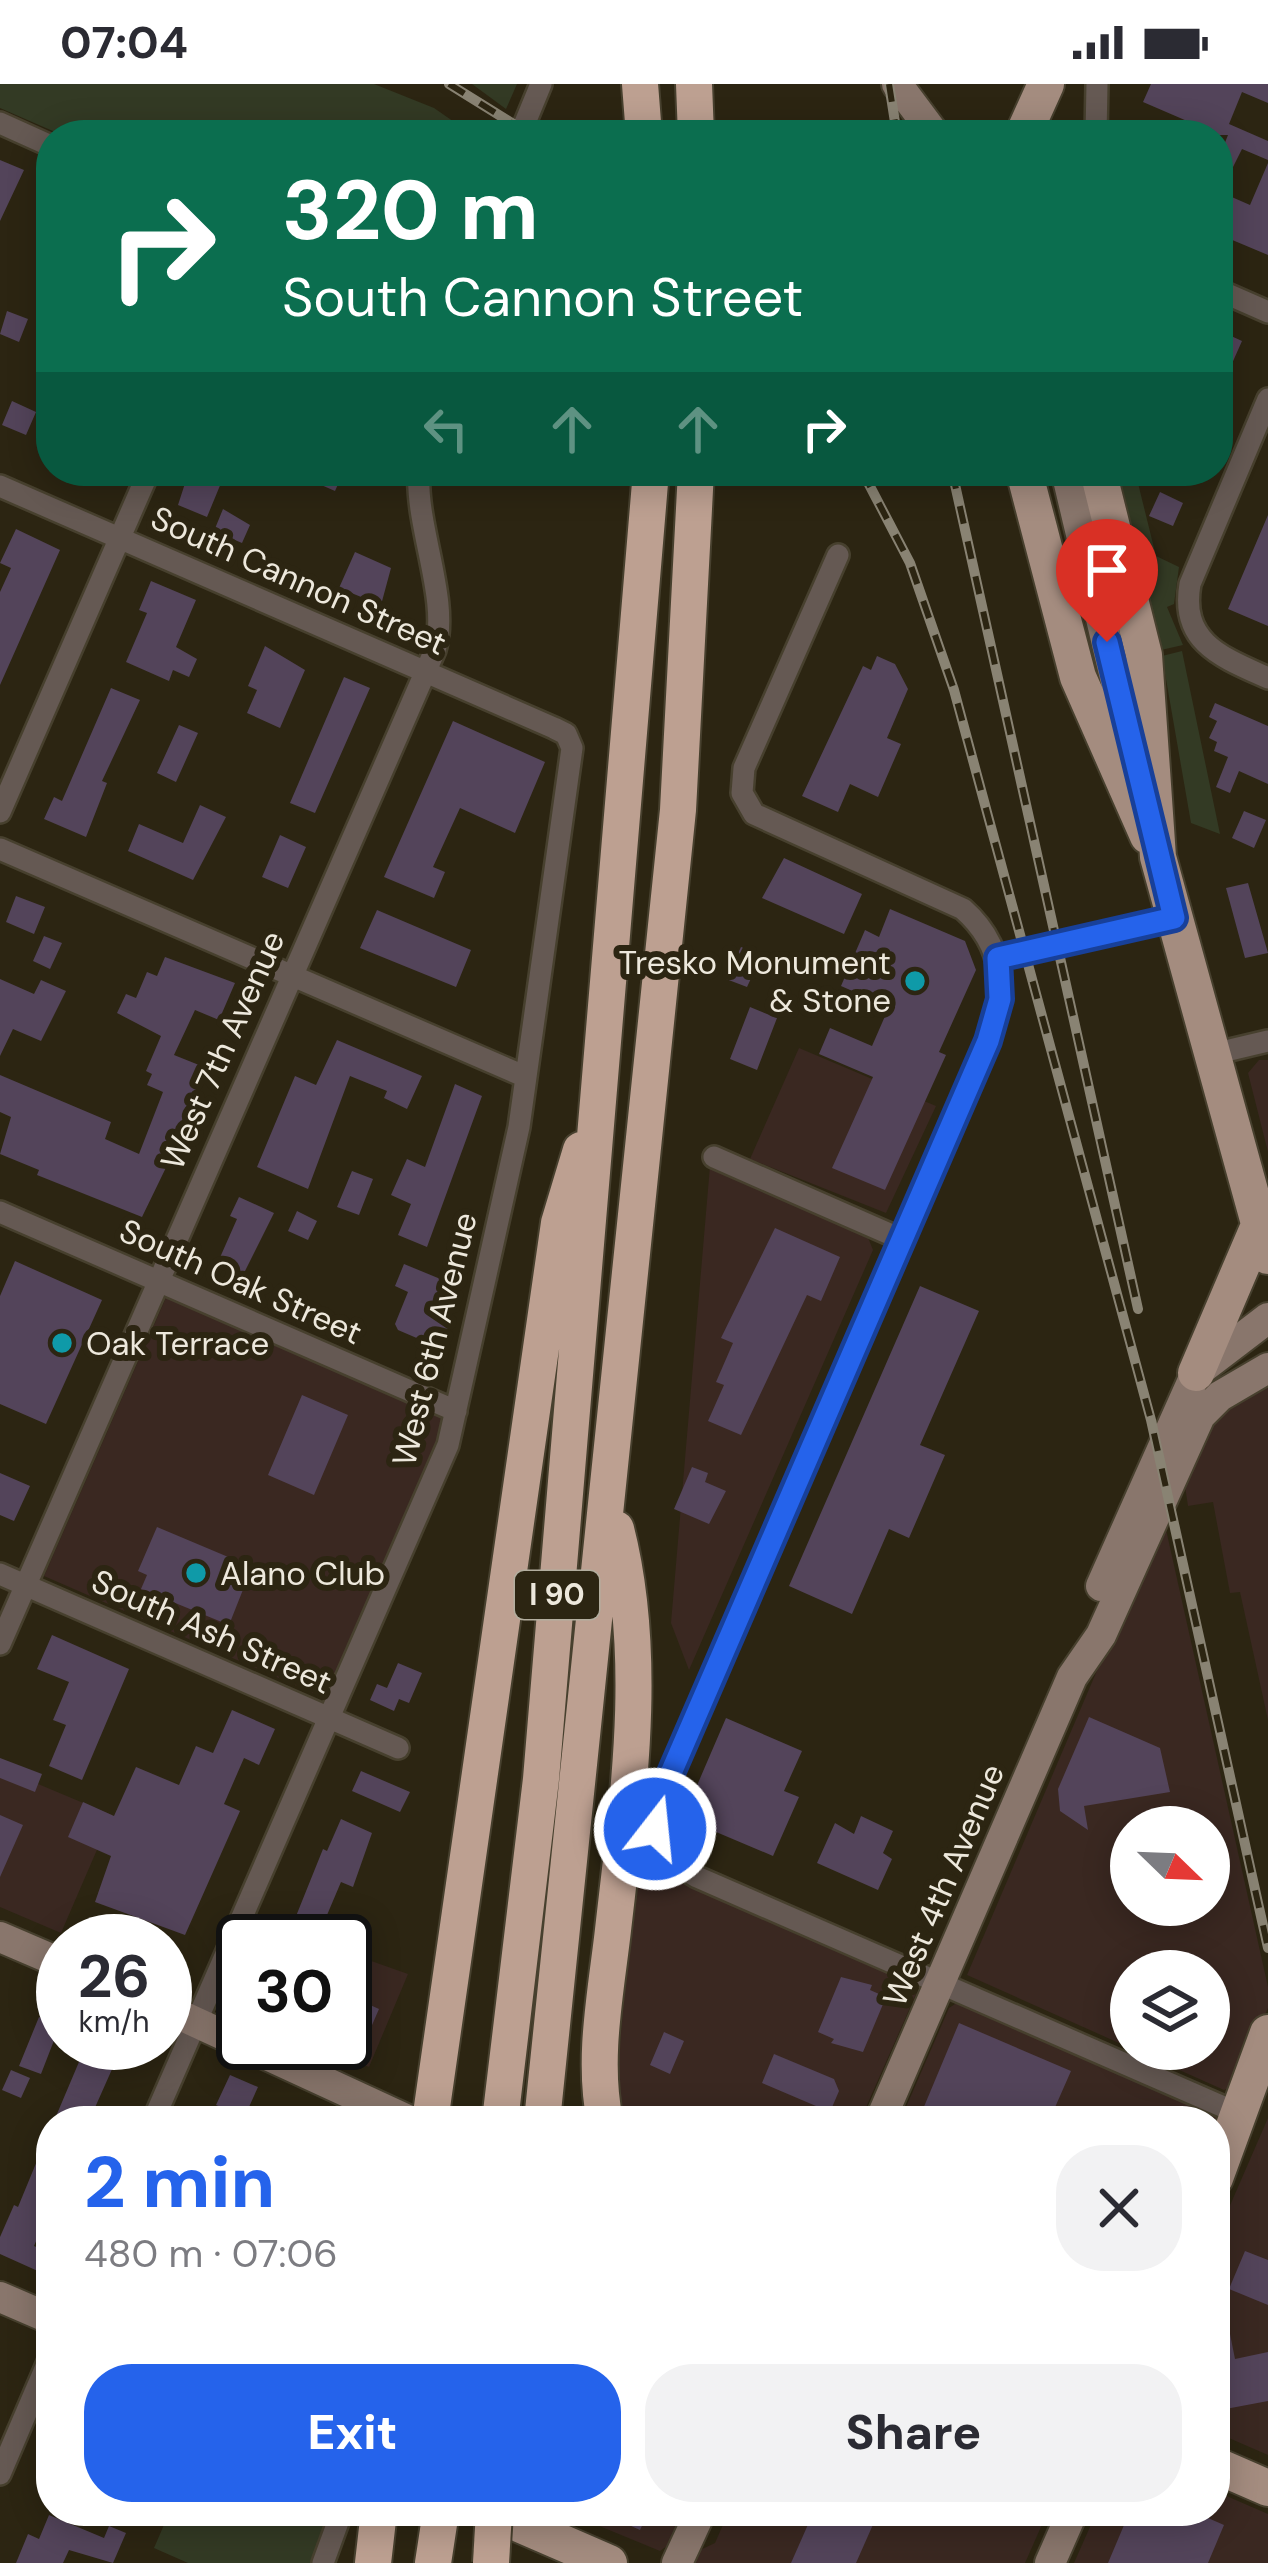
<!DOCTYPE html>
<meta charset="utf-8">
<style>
body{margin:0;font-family:"DM Sans",sans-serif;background:#f2f2f3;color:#2b2b33;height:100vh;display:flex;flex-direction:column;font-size:45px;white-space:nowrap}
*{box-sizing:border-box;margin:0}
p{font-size:39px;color:#7c7c81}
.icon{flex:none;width:66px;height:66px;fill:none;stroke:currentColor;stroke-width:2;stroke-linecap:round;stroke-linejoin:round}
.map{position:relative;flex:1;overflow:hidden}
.side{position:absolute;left:36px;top:2022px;width:1194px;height:420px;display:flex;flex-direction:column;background:#fff;border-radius:48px;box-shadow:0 6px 30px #0003}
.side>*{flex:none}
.hud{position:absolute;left:36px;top:36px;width:1197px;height:366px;border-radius:48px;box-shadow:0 6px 30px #0003;background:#0b6e4f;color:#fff;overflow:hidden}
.needle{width:78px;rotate:113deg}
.controls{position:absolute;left:1110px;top:1722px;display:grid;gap:24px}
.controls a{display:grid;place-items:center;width:120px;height:120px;border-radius:50%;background:#fff;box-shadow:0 6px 30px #0003;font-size:60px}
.speed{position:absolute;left:36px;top:1830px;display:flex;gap:24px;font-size:60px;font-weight:700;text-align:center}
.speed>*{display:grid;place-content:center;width:156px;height:156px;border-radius:50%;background:#fff;box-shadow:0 6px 30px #0003;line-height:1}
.speed small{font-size:30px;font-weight:400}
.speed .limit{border:6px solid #111;border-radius:18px;background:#fff;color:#111}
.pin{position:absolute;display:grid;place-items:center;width:102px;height:102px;color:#fff;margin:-123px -51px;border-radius:50% 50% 50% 0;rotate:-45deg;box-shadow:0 0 12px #0007}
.pin .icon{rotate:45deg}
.me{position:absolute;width:132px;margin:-66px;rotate:16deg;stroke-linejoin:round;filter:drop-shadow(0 0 9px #0008)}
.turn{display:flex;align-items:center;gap:42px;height:252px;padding:0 48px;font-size:54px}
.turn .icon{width:156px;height:156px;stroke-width:2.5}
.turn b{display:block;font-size:84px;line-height:102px}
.lanes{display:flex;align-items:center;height:114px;padding:0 48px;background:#0003;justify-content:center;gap:60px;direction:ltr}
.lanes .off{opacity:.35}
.round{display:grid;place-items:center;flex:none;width:126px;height:126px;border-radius:48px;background:#f2f2f3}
.summary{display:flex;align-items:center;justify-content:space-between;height:204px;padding:0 48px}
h1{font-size:72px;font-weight:800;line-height:90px;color:#2563eb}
.primary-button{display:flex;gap:24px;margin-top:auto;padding:24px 48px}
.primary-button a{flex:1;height:138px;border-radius:48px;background:#2563eb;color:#fff;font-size:48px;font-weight:800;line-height:138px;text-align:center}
.primary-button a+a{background:#f2f2f3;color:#2b2b33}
.status{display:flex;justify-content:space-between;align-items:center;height:84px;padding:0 60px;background:#fff;direction:ltr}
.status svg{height:33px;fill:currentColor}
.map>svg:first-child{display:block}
.commercial{fill:#3a2821;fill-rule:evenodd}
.green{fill:#333a24}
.building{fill:#53445a}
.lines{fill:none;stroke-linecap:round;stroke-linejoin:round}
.street-casing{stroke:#47402e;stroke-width:26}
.secondary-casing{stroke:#47402e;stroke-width:34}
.primary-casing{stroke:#47402e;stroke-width:40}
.highway-casing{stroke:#47402e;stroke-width:40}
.street{stroke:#655953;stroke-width:21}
.secondary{stroke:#89766c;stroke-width:30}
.primary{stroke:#a48c7f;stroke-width:36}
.highway{stroke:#bda091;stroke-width:36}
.rail-casing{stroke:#898373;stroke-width:10}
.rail{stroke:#2c2512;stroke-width:6;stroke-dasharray:18;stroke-linecap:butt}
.highway-bridge-casing{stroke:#47402e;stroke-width:40;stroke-linecap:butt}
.highway-bridge{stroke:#bda091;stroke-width:36}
.route-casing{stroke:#184099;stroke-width:30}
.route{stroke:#2563eb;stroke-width:21}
.culture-dot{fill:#0f9aa8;stroke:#2c2512;stroke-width:4.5}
.labels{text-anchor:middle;stroke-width:12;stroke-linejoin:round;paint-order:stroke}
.shield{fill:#2c2512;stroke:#b3ae9f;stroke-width:3}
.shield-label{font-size:30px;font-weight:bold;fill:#ede8dc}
.street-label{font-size:33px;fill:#ede8dc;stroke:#2c2512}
.poi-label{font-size:33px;fill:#ede8dc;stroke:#2c2512;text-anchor:start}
</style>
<div class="status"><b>07:04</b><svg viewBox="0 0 49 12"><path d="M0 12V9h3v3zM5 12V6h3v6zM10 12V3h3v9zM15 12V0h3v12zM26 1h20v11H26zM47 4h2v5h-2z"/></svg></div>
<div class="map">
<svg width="1268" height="2479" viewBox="0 0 1268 2479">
<rect width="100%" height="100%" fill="#2c2512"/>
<path class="commercial" d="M799,964L936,1022L886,1129L750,1075Z
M1259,976H1268V1068L1248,989Z
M710,1082L867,1151L873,1166L689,1586L671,1539Z
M168,1209L449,1331L327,1615L44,1492Z
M1268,1297V1636L1240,1508L1230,1509L1213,1418L1188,1422L1183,1389L1203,1341Z
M1163,1432L1268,1903V1924L1234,2001L1224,2006L967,1891ZM1131,1743H1209V1821H1131ZM1131,1887H1209V1965H1131Z
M0,1684L112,1731L61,1849L0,1823Z
M637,1777L914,1898L916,1910L860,2037H624L617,1992Z
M360,1873L408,1890L369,1983L321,1963L345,1959V1907Z
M958,1918L1217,2029L1215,2043V2037H900L949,1924Z
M1268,2034V2371L1215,2348V2156Z
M1215,2407L1268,2430V2479H1074L1097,2427H1215Z
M563,2427H685L671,2459L660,2467Z
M729,2427H1048L1025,2479H693L698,2467L715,2459Z"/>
<path class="green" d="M0,0H374L434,24L473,51H62L0,24Z
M472,0H517L506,25Z
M1114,387H1135L1156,472L1179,483L1174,520L1167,523L1183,561L1161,566Z
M1182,567L1220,750L1191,739L1162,572Z
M170,2427H334L310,2479H188L154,2464Z"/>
<path class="building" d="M1151,0H1268V19L1242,8L1229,40L1268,57V76L1242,65L1233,83L1218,76L1228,51H1189L1194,40L1143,18Z
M0,76L24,86L0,137Z
M1268,79V171L1218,150V107L1250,121Z
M7,227L28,235L19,258L0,250Z
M1218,246L1242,257L1218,311Z
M12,317L36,328L26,351L2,341Z
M189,387H226L207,433L178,421Z
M289,387H344L335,407Z
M1160,408L1183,419L1173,442L1149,432Z
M223,425L250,441L242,459L214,447Z
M1268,431V542L1228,525Z
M16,445L60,466L0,601V508L11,484L0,479Z
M355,468L391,484L381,521L339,504Z
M151,497L196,516L176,563L197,575L189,593L173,586L169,597L126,578L147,529L139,526Z
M265,562L305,586L280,644L247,629L257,606L248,602Z
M877,572L895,580L908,605L887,654L901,660L878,713L850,700L838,728L802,712L863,582L871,586Z
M344,593L370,604L315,729L290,719Z
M111,604L140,616L102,697L107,699L86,753L44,735L54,713L62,717Z
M1215,619L1268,642V700L1239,687L1230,709L1216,703L1228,673L1214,667L1217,658L1209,654L1217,637L1209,633Z
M453,637L545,678L515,749L460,724L433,783L445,788L434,814L384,793Z
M179,641L198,649L176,698L157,689Z
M200,721L226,733L193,796L128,767L139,740L183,759Z
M1244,727L1266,736L1254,764L1232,754Z
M280,751L306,763L288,804L262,793Z
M784,774L862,810L844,850L762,814Z
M1248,799L1268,869L1245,874L1226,804Z
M16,812L45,823L34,850L6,838Z
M890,825L965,857L976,886L939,968L946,971L885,1106L832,1084L873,993L819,970L830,944L872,962L889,923L841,902L865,846L879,853Z
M377,826L471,866L456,903L360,864Z
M44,852L62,859L50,885L33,877Z
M741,863L762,871L747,903L726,895Z
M165,873L235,899L219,936L195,926L174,971L204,983L175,1065L142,1133L37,1091L39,1086L0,1070L11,1033L0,1028V991L111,1038L105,1055L139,1070L163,1008L147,1001L152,990L146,987L161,952L117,929L126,910L136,914L147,888L157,892Z
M0,895L34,910L41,896L66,907L41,957L13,945L0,972Z
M750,923L777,934L757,986L730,975Z
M337,956L422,992L407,1025L384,1014L387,1007L350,992L308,1105L257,1083L295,992L316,1001Z
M455,1000L482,1012L427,1163L398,1151L411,1120L391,1111L407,1075L425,1083Z
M352,1087L373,1095L359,1131L337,1123Z
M239,1113L274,1129L244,1189L218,1178L237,1135L230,1132Z
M297,1127L317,1137L308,1156L288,1147Z
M775,1144L840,1173L821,1217L807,1211L741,1351L708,1337L724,1301L716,1298L733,1259L721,1254Z
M15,1177L102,1216L46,1340L0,1320V1212Z
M404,1180L455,1201L440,1236L450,1240L440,1264L398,1246L395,1240L408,1208L395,1202Z
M920,1202L979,1227L920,1361L945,1371L909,1454L889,1445L852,1530L789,1502Z
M302,1311L348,1331L314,1411L268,1391Z
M692,1383L708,1389L705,1398L726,1407L709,1440L674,1425Z
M0,1389L30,1402L14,1437L0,1431Z
M157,1443L252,1483L229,1541L141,1505L147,1491L138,1487Z
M52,1551L129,1585L82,1696L49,1682L66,1641L53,1636L69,1598L37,1585Z
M398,1579L422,1589L409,1619L399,1615L394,1627L370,1616L377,1600L387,1604Z
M232,1626L275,1645L259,1681L244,1674L224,1720L240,1727L185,1851L95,1818L111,1772L68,1753L83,1718L114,1732L136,1683L179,1701L196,1662L213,1669Z
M1089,1633L1160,1664L1170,1708L1084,1722L1088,1746L1060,1727L1058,1705Z
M726,1634L802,1667L784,1707L799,1713L773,1772L683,1734Z
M0,1674L42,1690L35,1708L0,1694Z
M361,1687L410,1708L400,1728L352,1707Z
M0,1731L23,1741L0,1793Z
M861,1732L893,1747L883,1769L892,1775L878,1806L817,1779L835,1739L854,1750Z
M341,1735L372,1749L353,1803L341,1798L316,1857H286L323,1765L327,1767Z
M841,1893L872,1901L870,1906L886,1913L863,1968L831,1959L834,1955L818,1948Z
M359,1916L379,1925L359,1971L340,1963Z
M39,1933L60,1941L41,1990L19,1982Z
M959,1939L1071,1987L1049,2037H918Z
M664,1948L684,1957L670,1990L650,1981Z
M87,1959L121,1965L89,2037H54Z
M774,1970L834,1995L839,2007L830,2028L762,1999Z
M11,1986L30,1994L21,2014L2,2006Z
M230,1991L258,2003L244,2034L216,2021Z
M51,2043V2122L34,2162L48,2168L40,2188L0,2170V2153L14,2121L18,2123Z
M1245,2167L1268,2176V2221L1229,2205Z
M1230,2250L1235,2275L1268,2268V2317L1215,2327V2253Z
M598,2427H649L640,2446Z
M814,2427H879L856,2479H791Z
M1130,2427H1192L1224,2441L1208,2479H1108Z
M49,2431L104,2454L109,2442L126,2449L113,2479L69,2466L63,2479H16L28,2450L39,2455Z"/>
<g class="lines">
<defs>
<path id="street" d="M0,39L51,62
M520,51L541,0
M1096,51L1097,0
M1218,206L1268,228
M1268,315L1190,500C1180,558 1221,573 1268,594
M0,402L554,644L566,650L572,664L519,1043L448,1361L153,2037
M838,471L744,684L742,709L754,730L963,825C1005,862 1007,907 988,957L658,1719C653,1756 664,1775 697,1793L1242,2031
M0,728L149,387
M0,765L526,993
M998,874L1174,834
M1213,970L1268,957
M714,1073L901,1155
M0,1128L456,1327
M0,1490L398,1664
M0,1560L435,566C450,515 415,443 419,387
M0,2390L51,2271
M323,2479L342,2427"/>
<path id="secondary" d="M897,0L935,51
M1066,387L1141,703
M1101,1502L1196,1289L1268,1234
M0,1853L63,1880
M165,1924L410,2037
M880,2037L1072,1593L1101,1551L1200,1332L1220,1312L1268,1284
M0,2213L51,2235
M677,2479L701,2427
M1050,2479L1073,2427"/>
<path id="primary" d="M1023,51L1046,0
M1024,387L1078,593L1148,752
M1098,387L1144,571L1158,773L1268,1172
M1196,1289L1257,1146
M1215,2094L1268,1949
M1215,2381L1268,2404
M489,2427L609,2479"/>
<path id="highway" d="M640,0L644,51
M694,0L696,51
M430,2037L559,1139L581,1066
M500,2037L541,1695L651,387
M542,2037L678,726L696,387
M605,2037C592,1975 606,1908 613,1846C628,1714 649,1574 616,1445
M373,2479L379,2427
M433,2479L441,2427"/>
</defs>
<use href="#street" class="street-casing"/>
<use href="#secondary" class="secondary-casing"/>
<use href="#primary" class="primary-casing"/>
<use href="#highway" class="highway-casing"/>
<use href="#street" class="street"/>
<use href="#secondary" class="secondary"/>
<use href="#primary" class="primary"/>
<use href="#highway" class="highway"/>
<defs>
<path id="rail" d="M449,0L531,51
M889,0L897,51
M862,387L910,479L954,606L1151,1336L1268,1864
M952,387L1138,1225"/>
</defs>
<use href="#rail" class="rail-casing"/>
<use href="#rail" class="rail"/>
<defs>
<path id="highway-bridge" d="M491,2479L494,2427"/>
</defs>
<use href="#highway-bridge" class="highway-bridge-casing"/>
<use href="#highway-bridge" class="highway-bridge"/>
</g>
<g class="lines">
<defs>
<path id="route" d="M655,1745L658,1719L988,957L1000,915L998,874L1174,834L1107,558"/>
</defs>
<use href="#route" class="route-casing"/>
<use href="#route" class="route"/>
</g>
<g class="culture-dot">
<circle cx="915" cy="897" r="12"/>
<circle cx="62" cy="1259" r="12"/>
<circle cx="196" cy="1489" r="12"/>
</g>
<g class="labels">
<rect class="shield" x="515" y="1487" width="84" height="48" rx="9"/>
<g class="shield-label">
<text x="557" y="1521">I 90</text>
</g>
<g class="street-label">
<text transform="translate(299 496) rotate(24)" y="12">South Cannon Street</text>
<text transform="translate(222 966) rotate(-66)" y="12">West 7th Avenue</text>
<text transform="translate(241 1197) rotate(24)" y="12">South Oak Street</text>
<text transform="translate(434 1255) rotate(-76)" y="12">West 6th Avenue</text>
<text transform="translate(212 1547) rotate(24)" y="12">South Ash Street</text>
<text transform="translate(943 1801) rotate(-67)" y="12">West 4th Avenue</text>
</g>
<g class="poi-label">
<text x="891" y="890" text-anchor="end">Tresko Monument<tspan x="891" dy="38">&amp; Stone</tspan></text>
<text x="86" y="1271">Oak Terrace</text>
<text x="220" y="1501">Alano Club</text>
</g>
</g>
</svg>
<div class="controls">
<a><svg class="needle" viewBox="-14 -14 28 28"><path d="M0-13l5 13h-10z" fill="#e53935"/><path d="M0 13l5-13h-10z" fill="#7c7c81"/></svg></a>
<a><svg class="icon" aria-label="layers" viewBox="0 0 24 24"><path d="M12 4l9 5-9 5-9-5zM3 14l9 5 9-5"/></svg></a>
</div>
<div class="speed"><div>26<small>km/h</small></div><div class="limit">30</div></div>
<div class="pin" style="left:1107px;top:558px;background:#d93025"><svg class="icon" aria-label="arrive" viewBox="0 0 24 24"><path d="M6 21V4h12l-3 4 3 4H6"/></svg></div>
<svg class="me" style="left:655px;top:1745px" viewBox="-20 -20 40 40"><circle r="17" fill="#2563eb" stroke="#fff" stroke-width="3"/><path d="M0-11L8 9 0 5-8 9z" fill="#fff"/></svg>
<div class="hud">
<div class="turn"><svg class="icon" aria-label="right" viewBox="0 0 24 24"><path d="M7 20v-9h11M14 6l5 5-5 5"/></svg><div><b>320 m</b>South Cannon Street</div></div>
<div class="lanes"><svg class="icon off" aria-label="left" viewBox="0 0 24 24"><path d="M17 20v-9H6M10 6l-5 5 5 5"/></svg><svg class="icon off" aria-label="ahead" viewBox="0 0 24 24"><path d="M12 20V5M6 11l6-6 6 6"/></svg><svg class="icon off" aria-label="ahead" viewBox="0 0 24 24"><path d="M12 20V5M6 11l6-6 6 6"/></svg><svg class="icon" aria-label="right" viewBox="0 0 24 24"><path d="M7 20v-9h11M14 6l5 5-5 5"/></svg></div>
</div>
<section class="side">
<div class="summary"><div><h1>2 min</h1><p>480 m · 07:06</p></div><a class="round"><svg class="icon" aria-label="close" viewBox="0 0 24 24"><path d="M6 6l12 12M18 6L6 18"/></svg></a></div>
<div class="primary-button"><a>Exit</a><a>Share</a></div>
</section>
</div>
